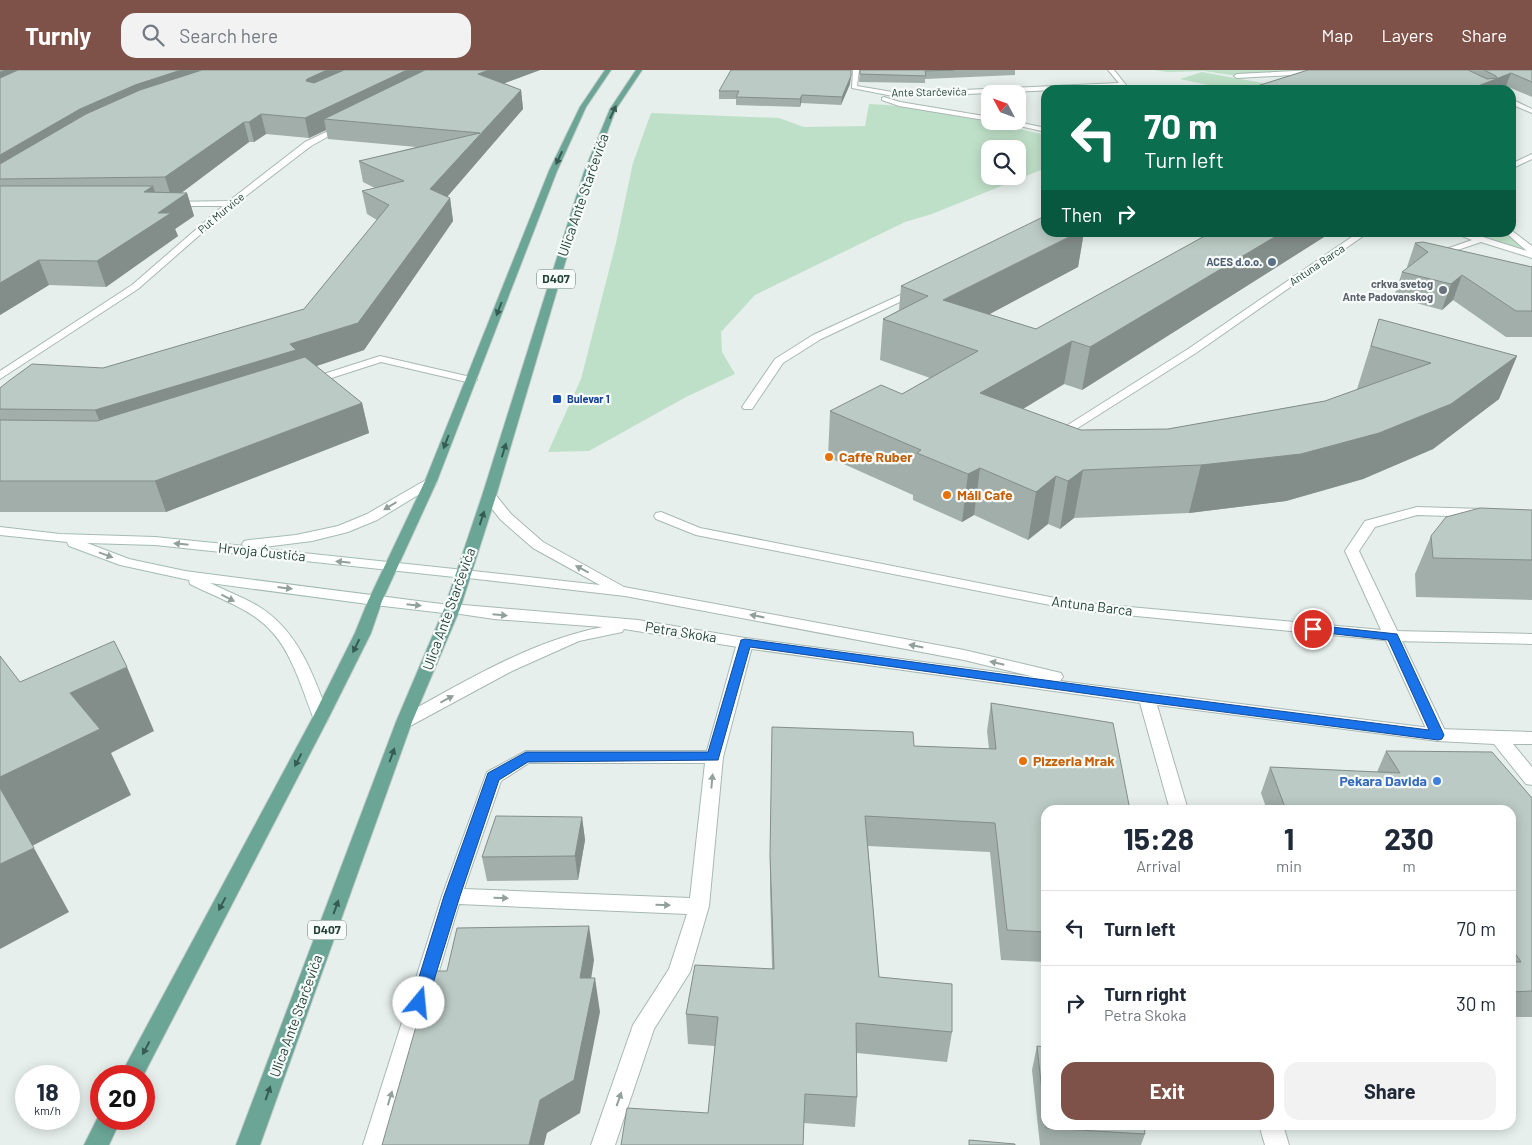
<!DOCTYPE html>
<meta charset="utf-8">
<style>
body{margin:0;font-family:Barlow,sans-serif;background:#f2f2f3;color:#1f2937;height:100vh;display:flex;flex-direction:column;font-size:19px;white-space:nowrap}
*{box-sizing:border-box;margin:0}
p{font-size:16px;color:#747a83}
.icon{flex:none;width:28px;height:28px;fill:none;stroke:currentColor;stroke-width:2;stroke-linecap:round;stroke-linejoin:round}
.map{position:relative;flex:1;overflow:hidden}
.drawer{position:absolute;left:1041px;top:735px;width:475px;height:325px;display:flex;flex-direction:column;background:#fff;border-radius:15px;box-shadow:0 2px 12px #0003}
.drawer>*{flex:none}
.top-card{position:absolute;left:1041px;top:15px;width:475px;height:152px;border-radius:15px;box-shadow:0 2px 12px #0003;background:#0b6e4f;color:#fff;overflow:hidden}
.needle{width:32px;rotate:311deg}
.controls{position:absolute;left:981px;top:15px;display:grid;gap:10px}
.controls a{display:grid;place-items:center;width:45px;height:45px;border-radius:10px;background:#fff;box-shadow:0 2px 12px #0003;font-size:25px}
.speed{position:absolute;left:15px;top:995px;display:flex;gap:10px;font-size:25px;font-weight:700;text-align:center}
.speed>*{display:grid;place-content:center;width:65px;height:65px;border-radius:50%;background:#fff;box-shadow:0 2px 12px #0003;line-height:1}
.speed small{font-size:12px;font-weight:400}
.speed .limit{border:8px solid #d22;background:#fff;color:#111}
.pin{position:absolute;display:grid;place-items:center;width:42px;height:42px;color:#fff;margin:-21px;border:2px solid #fff;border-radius:50%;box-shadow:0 1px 5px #0007}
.me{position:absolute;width:55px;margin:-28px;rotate:17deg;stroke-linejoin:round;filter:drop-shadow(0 0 4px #0008)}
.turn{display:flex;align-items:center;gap:18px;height:105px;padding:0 20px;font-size:22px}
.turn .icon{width:65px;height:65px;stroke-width:2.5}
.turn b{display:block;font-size:35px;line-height:42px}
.then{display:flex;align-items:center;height:48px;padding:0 20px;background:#0003;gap:10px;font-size:19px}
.eta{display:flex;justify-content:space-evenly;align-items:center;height:85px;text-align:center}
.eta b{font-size:30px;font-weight:700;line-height:35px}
.cta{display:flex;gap:10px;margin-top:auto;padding:10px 20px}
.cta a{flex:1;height:58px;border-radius:15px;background:#7f5249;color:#fff;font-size:20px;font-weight:700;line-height:58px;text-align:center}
.cta a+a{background:#f2f2f3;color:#1f2937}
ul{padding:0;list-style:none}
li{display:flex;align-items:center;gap:15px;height:75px;padding:0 20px;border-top:1px solid #e0e1e3}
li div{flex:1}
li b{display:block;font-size:19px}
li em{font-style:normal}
header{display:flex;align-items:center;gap:30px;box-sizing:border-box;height:70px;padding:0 25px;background:#7f5249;color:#fff}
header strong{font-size:24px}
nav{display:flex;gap:28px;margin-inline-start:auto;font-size:18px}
.search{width:350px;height:45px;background:#f2f2f3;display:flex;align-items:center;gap:12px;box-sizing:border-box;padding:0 18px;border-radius:15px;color:#747a83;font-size:19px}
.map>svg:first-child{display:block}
.green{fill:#bfe0c8;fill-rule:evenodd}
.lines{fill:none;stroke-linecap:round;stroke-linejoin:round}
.service-casing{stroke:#a8b8b2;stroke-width:2}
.minor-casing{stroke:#a8b8b2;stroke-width:2}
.secondary-casing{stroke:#a4bbb3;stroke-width:2}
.primary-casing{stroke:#c2cac8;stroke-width:2}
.service{fill:#fff;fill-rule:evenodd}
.minor{fill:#fff;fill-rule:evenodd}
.secondary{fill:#fff;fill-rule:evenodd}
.primary{fill:#6aa596;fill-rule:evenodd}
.wall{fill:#a1aea9}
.shaded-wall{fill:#838d89}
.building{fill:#bbcac4;stroke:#838d89}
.oneway{fill:#365b51}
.oneway2{fill:#92a09c}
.route{fill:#1a73e8;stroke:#114b97}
.service-dot{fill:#5c6f8a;stroke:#f7fbf9;stroke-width:2}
.worship-dot{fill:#6b7280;stroke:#f7fbf9;stroke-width:2}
.transit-dot{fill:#1a4fb4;stroke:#f7fbf9;stroke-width:2}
.food-dot{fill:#e8710a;stroke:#f7fbf9;stroke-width:2}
.shop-dot{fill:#3f7fe0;stroke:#f7fbf9;stroke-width:2}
.labels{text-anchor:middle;stroke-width:4.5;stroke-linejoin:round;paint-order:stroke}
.far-street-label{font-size:11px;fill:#24423a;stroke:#f7fbf9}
.far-service-label{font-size:11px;font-weight:bold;fill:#4e5e75;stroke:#f7fbf9;text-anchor:end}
.far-worship-label{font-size:11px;font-weight:bold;fill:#5b616d;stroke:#f7fbf9;text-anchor:end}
.far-transit-label{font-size:11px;font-weight:bold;fill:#164399;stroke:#f7fbf9;text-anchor:start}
.shield{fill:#f7fbf9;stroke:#637a73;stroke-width:1}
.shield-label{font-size:12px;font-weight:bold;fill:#24423a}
.street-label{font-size:14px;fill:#24423a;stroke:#f7fbf9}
.food-label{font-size:14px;font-weight:bold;fill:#c56008;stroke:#f7fbf9;text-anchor:start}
.shop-label{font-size:14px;font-weight:bold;fill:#366cbe;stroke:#f7fbf9;text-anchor:end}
</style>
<header>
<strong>Turnly</strong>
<div class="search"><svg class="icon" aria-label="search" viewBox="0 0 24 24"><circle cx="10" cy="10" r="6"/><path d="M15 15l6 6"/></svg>Search here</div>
<nav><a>Map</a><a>Layers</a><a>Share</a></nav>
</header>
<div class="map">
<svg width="1532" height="1075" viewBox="0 0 1532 1075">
<rect width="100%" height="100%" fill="#e6efeb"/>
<path class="green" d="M1154,0H1321L1237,6L1204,1L1168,2Z
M1202,2L1273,15C1243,26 1211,15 1180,9Z
M869,34C926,36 990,53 1046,65V98L932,144L905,152L755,225L721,262L722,282L735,304L686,327L589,381L548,382L581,309L616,173L633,93L651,43L779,48L804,57L865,56ZM990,79H1018V106H990Z
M1456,163H1509L1532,185Z"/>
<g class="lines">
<defs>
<path id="service" d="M1315,0H1351L1348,2L1237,8L1234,6L1237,4Z
M380,286L475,308L477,310L471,313L381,292L313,314L309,315L303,312L305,310Z
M1417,437L1483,439L1490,443L1483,447L1417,445L1375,457L1359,481L1447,665L1444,669L1438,671L1432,669L1429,665L1345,481L1365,451Z
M745,568L751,570L753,573L723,687L709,836L690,902L654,959L615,1075H591L633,955L669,899L687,844L459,834L387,1075H363L442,826L487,702L526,681H707L737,573L739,570ZM529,693H705L690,828L464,819L501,711Z"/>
<path id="minor" d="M853,0H859L857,16L898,23L1119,13L1108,0H1114L1126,15L1123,17L898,27L852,18Z
M884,27L900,32L990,47V51L899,36L882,30V28Z
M1511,29L1532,39V43L1511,34Z
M997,51H1012L1046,58V62Z
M345,53L348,55L347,56L311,76L234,135L138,219L0,309V301L132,215L223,136H167V132L229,131L305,72Z
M1532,84V89L1511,99V94Z
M1511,160L1532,176V188L1481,172L1434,188L1429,185L1472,170L1452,162H1467L1527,181L1505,162H1511Z
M1359,162H1369L1196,283L1073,361H1065L1063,358L1188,279Z
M918,217L921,218V222L821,269L783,293L752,339H744L742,337L775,289L813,265Z
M489,422L494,423L511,444L543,472L624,517L964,580L1061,603L1063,607L1060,611L1438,659L1532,662V674H1513L1532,697V715L1526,714L1494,674L1438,671L1157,635L1188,740H1170L1140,633L745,578L624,559L622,562L579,571L512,601L410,656L404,658L398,656L396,652L398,648C463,613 529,571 603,557L494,549L447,542L444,539L447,536L452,534L638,550L745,568L1035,607L964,590L625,526L459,507L457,504L459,501L464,500L600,515L533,478L501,450L484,429L482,426L484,423Z
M661,442L700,458L1075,532L1393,561L1532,564V574L1393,571L1075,540L696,465L656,449L654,446L656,443Z
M1259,1055H1283L1289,1075H1265Z"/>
<path id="secondary" d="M431,407L436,408L437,411L436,414L377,450L348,462L312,471L256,478L464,500L469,501L471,504L469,507L464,508L155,475L87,473L129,489L185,501L457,536L460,539L457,542L452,544L375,535L210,513C226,521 243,527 258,536C298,560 314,606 329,647L327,651L321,653L315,651L313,647C303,621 292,584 273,563C253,539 217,528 190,514L189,510L120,495L69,476L67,472L0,465V457L60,464L155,467L244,476L242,474L244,471L249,470L296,465L338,456L367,444Z"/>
<path id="primary" d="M605,0H611L586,37L557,101L437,411L382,531L371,563L329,647L143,1006H120L313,647L355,563L368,531L425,411L549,101L580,37Z
M636,0H642L616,39L592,102L496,426L460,539L412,652L260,1075H236L396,652L444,539L482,426L584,102L610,39Z
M101,1041V1049H121L109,1075H84Z"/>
</defs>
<use href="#service" class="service-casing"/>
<use href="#minor" class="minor-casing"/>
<use href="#secondary" class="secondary-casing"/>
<use href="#primary" class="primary-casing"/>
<use href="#service" class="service"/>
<use href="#minor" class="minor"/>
<use href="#secondary" class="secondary"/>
<use href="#primary" class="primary"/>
</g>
<path class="wall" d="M0,0H540L504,13L521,20L523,39L447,127L450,128L453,151L364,280L316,296L362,333L369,363L166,442H0V318L103,298L304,239L377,150L367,144L362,121L375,118L363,112L359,91L416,77L328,69L326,60L309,68L266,64L254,72H249L181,123H187L194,146L175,159L178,166L106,217L49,215L0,245Z
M851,0L850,14L841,35L801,33L800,37L736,35V29H719V21Z
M860,0H1015V5L925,9V13L859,12Z
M1308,0H1532V27L1506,16L1496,20H1253L1254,17Z
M1046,162H1084L1078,197L989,244L1036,259L1212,162H1332L1082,320L1064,314L1023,339L1081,360L1168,359L1325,331L1359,319H1357L1379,249L1517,286L1499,329L1433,379L1363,409L1286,431L1189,443L1074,448L1060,459L1048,454L1028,470L974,445L962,452L913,430V425L828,387L830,341L902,324L930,308L880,290L883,249L899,240L901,216Z
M1415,173L1532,197V267H1506L1453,230L1442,240L1394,227L1402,202L1408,198L1407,197Z
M1532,440V530L1416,527L1415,504L1431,466Z
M991,633L1046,740V892L1001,890L990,782L868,776L879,907L952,962L947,992L857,983V1027L855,1057L804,1053L803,1075H621L708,1043L715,976L688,974L686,944L772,899L770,816V786L914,676L989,679L987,661Z
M1386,681L1532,728V947H1511V740H1267L1261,723L1270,697L1377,702Z
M582,747L585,770L578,810L487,811L482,787Z
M1037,976L1145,1064L1141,1075H1040L1032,1000Z"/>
<path class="shaded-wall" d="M4,0H40L0,23V2Z
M181,0H225L0,109V85L80,39L135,15Z
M327,0H370L310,30L306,11L307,9Z
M407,0H447L324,49L326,60L309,68L305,48Z
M489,0H540L481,22L478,4Z
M1511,3L1506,16L1496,20H1468Z
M851,6L850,14L841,35L842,27Z
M521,20L523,39L434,142L430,119Z
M802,25L801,33L800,37V29Z
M261,44L266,64L254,72L249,52Z
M244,52L249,72L172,130L165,107Z
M153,116L160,138L144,122Z
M187,123L194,146L175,159L178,166L106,217L97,191L158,143Z
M450,128L453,151L364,280L302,301L107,369L95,340L290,274Z
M1079,162H1084L1078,197L943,269V230Z
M1283,162H1332L1082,320L1090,277Z
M39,190L49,215L0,245V213Z
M1462,205L1453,230L1442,240L1451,214Z
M1072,271L1064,314L975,368L980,323Z
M1517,286L1499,329L1433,379L1363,409L1286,431L1189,443L1201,395Z
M362,333L369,363L166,442L155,411Z
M980,398L974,445L962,452L968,404Z
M1083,400L1074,448L1060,459L1068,411Z
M1056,406L1048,454L1028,470L1036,422Z
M127,597L154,661L111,683L131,725L32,776L0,718V707L70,623Z
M582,747L585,770L578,810L575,786Z
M34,778L69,842L0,879V794Z
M589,856L594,890L586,942L580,908Z
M595,908L600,942L580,1043L547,1063L544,1075H529L540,1030Z"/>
<path class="building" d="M18,0H181L135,15L80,39L0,85V8Z
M202,0H327L307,9L306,11L314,13L344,0H407L305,48L261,44L249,52H244L165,107L0,109V94L86,44L140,20Z
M425,0H489L478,4L521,20L430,119L450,128L358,253L290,274L296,280L95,340L0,339V318L10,310L32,294L103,298L304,239L389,135L362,121L404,111L359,91L480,63L324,49Z
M731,0H851V6L842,27L802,25L800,29L736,27L739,21H719Z
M860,0H954L925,1L926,6L860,4Z
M1308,0H1468L1487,9L1497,8L1496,6L1484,0H1532V12L1511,3L1468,20H1463L1459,18L1454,20H1269L1254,17Z
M0,116H153L144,122L187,123L158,143H171L97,191L39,190L0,213Z
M1041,148L1046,149V162H1079L943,230L1036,259L1212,162H1283L1090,277L1072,271L980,323L1081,360L1168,359L1325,331L1431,293L1371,276L1379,249L1517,286L1451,334L1379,363L1301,384L1201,395L1083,400L1068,411L1056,406L1036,422L980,398L968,404L917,383L921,380L830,341L881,315L902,324L978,281L883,249L928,226L901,216Z
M1423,172L1532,197V241H1516L1462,205L1451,214L1402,202L1428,182L1415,173Z
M305,287L362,333L155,411H0V350L97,351Z
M1480,438L1532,440V490L1433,488L1431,466L1446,447Z
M114,571L127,597L70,623L100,659L0,707V586L20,612Z
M991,633L1113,653L1130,740H1046V862L1007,860L995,753L865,746L879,907L952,914V962L856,953L857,1027L805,1024L803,1075H621L627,1038L708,1043L718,947L686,944L695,895L774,899L770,786L772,657L913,662L914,676L996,679Z
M1386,681L1492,682L1532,728V921L1511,922V892H1521L1511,877V740H1286L1270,697L1400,703Z
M0,718L34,778L0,794Z
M496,746L582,747L575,786L482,787Z
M589,856L580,908H595L574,1010L540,1030L529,1075H382L432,901H447L457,858Z
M1037,976L1046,977V1055H1144L1145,1064L1046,1058Z
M969,1070L1015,1074V1075H969Z"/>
<defs><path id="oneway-solid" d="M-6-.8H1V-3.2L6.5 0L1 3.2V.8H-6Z" transform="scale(1.25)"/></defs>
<g class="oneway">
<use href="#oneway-solid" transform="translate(613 42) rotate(-65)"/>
<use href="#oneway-solid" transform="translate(559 88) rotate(115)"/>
<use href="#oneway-solid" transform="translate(499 239) rotate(111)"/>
<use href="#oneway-solid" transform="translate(446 372) rotate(111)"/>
<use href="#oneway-solid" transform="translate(504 380) rotate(-73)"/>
<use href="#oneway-solid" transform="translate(482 448) rotate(-72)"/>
<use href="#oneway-solid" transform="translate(356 576) rotate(116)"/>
<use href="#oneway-solid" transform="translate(392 685) rotate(-70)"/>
<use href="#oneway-solid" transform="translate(298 690) rotate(118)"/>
<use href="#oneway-solid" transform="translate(222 834) rotate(118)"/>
<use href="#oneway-solid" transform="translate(336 837) rotate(-70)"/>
<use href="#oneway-solid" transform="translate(146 978) rotate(118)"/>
<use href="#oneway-solid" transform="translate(268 1023) rotate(-70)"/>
</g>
<g class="oneway2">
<use href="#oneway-solid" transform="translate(390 436) rotate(149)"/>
<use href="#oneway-solid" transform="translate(181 474) rotate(-174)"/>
<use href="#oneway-solid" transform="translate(106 485) rotate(20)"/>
<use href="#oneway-solid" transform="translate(343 492) rotate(-174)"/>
<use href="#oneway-solid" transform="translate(582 499) rotate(-152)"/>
<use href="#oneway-solid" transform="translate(285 518) rotate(7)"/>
<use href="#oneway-solid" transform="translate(228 528) rotate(27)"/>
<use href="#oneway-solid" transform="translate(414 535) rotate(6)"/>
<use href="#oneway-solid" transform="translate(500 545) rotate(5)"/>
<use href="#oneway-solid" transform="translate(757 546) rotate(-169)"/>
<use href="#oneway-solid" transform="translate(916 576) rotate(-169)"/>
<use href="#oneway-solid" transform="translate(997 593) rotate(-167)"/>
<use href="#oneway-solid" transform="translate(447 629) rotate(-28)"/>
<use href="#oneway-solid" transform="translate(712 711) rotate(-85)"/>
<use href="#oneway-solid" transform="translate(501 828) rotate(2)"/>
<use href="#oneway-solid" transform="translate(663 835) rotate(2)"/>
<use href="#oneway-solid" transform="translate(390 1028) rotate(-73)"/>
<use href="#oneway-solid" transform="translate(619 1029) rotate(-71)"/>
</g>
<path class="route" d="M1313,555L1397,564L1444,665L1442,669L1438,670L1147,632L750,577L718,690L528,692L499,710L460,826L427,933L425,938L419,940L413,938L411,933L444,826L488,703L526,682H708L741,570L745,569L1147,624L1429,660L1388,570L1309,561L1307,559L1309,556Z"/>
<circle class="service-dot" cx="1272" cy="192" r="5"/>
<circle class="worship-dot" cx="1443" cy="220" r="5"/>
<rect class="transit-dot" x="552" y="324" width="10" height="10" rx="2.5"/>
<g class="food-dot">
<circle cx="829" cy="387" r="5"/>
<circle cx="947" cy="425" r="5"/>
<circle cx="1023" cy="691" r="5"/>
</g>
<circle class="shop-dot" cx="1437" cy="711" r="5"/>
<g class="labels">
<g class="far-street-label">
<text transform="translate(929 22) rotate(-1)" y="4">Ante Starčevića</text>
<text transform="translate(221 143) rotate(-40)" y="4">Put Murvice</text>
<text transform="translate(1317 195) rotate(-34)" y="4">Antuna Barca</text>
</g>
<g class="far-service-label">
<text x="1262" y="196">ACES d.o.o.</text>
</g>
<g class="far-worship-label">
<text x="1433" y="218">crkva svetog<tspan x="1433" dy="13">Ante Padovanskog</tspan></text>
</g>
<g class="far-transit-label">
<text x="567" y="333">Bulevar 1</text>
</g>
<g class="shield">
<rect x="537" y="199.5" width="38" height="19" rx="4"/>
<rect x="308" y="850.5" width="38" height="19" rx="4"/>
</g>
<g class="shield-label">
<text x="556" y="213">D407</text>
<text x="327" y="864">D407</text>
</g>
<g class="street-label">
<text transform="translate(583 125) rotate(-71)" y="5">Ulica Ante Starčevića</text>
<text transform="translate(262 482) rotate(6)" y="5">Hrvoja Ćustića</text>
<text transform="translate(1092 536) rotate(7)" y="5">Antuna Barca</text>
<text transform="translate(449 539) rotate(-70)" y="5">Ulica Ante Starčevića</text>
<text transform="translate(681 562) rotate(9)" y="5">Petra Skoka</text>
<text transform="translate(296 946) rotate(-70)" y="5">Ulica Ante Starčevića</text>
</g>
<g class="food-label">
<text x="839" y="392">Caffe Ruber</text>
<text x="957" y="430">Máli Cafe</text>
<text x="1033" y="696">Pizzeria Mrak</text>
</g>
<g class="shop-label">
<text x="1427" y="716">Pekara Davida</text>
</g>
</g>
</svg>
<div class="controls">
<a><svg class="needle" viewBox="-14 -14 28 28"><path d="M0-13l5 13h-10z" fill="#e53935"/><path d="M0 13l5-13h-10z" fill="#747a83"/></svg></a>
<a><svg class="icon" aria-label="search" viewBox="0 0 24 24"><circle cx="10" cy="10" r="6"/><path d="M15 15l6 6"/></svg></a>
</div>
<div class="speed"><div>18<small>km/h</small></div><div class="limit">20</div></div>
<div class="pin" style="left:1313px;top:559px;background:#d93025"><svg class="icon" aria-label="arrive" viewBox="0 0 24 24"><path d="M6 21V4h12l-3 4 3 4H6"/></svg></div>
<svg class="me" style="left:419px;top:933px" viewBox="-20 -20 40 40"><circle r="19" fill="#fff"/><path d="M0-13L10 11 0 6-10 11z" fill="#1a73e8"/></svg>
<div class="top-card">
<div class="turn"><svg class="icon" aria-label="left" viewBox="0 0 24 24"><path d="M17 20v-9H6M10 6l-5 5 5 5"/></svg><div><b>70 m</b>Turn left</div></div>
<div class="then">Then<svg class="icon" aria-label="right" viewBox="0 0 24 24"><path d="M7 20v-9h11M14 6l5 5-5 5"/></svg></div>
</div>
<section class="drawer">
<div class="eta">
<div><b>15:28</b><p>Arrival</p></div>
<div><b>1</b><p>min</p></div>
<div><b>230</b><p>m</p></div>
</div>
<ul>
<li><svg class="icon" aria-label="left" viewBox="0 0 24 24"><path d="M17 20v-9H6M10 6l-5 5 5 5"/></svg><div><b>Turn left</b></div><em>70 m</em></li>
<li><svg class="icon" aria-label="right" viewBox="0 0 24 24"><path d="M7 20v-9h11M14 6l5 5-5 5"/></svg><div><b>Turn right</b><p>Petra Skoka</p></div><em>30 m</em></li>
</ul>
<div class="cta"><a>Exit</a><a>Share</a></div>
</section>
</div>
